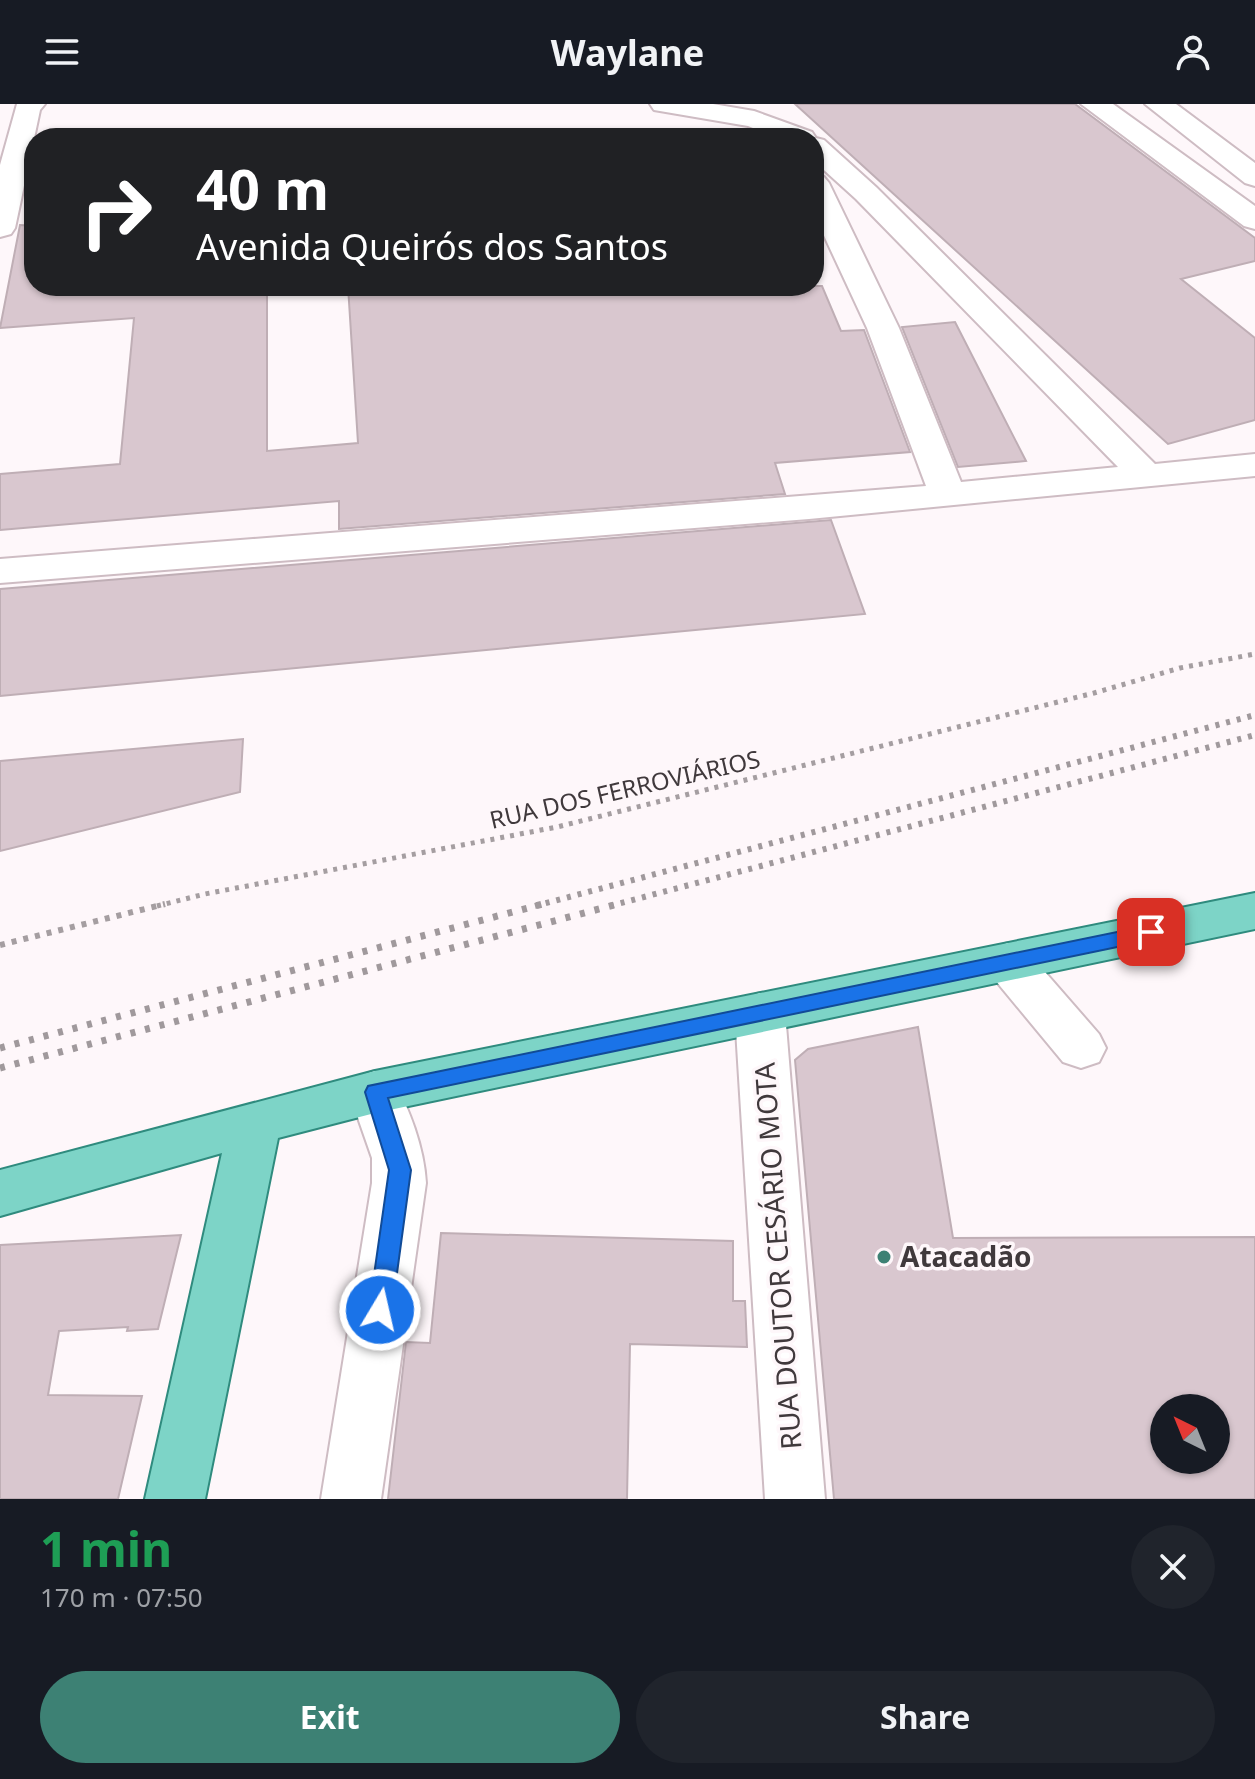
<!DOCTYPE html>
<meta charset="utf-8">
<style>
body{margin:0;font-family:"Noto Sans",sans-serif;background:#20242c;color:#f1f3f6;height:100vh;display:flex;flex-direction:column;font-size:30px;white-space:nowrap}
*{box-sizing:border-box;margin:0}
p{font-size:26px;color:#9ea1a6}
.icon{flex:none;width:44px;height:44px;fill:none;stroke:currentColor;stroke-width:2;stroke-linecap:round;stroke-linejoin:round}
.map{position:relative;height:1395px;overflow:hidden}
.drawer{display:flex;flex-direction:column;background:#171b24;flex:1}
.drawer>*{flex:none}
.banner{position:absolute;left:24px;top:24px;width:800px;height:168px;border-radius:32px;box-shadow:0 2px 6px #0004;background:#202124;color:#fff;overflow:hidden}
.needle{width:52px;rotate:317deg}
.controls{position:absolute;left:1150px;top:1290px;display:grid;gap:16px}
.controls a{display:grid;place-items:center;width:80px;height:80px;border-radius:50%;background:#171b24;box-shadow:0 2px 6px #0004;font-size:40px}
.pin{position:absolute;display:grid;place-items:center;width:68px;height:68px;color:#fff;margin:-34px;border-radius:16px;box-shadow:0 4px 12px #0006}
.me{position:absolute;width:88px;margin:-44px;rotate:9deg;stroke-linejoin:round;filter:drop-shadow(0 0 6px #0008)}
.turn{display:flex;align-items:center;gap:28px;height:168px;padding:0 40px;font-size:36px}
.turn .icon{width:104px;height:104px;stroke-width:2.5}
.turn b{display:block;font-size:56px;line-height:68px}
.round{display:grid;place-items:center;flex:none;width:84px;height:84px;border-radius:42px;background:#20242c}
.headline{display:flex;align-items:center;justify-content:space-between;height:136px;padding:0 40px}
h1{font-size:48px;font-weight:700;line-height:60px;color:#1e9e55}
.primary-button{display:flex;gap:16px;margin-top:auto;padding:16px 40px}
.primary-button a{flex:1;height:92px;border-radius:48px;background:#3d8174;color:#fff;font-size:32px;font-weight:700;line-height:92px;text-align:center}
.primary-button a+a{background:#20242c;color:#f1f3f6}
header{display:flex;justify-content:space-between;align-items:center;height:104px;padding:0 40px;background:#171b24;font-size:36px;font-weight:700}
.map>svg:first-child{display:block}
.building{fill:#d9c7cf;stroke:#bfaeb5;stroke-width:2;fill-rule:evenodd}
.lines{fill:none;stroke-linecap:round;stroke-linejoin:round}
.minor-casing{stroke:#cebcc3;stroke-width:4}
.major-casing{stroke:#2f8b7e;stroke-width:4}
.path-far1{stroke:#a59ea1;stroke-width:5;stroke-dasharray:4 6;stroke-linecap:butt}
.path{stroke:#a59ea1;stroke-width:6;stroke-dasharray:5 7;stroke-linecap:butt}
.minor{fill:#fff;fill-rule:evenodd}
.major{fill:#7dd4c7;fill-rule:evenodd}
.rail-far1{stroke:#a0999c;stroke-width:6;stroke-dasharray:4 7;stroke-linecap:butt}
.rail{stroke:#a0999c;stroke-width:7;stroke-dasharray:5 10;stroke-linecap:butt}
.route{fill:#1a73e8;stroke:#114b97;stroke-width:2}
.poi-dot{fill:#3d8174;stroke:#fef7fa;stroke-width:3}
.labels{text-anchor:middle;stroke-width:7;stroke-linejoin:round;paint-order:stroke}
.street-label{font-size:24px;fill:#40393c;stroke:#fef7fa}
.near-street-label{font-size:28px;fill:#40393c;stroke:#fef7fa}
.near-poi-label{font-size:28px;font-weight:bold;fill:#40393c;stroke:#fef7fa;text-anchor:start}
</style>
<header><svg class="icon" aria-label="menu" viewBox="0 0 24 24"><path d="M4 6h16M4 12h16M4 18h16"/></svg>Waylane<svg class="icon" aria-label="person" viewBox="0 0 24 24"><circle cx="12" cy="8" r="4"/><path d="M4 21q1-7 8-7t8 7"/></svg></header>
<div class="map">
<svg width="1255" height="1395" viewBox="0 0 1255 1395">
<rect width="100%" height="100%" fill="#fef7fa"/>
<path class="building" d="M795,0H1075L1255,134V157L1181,175L1255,234V316L1168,340Z
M20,121L34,122V182H267V347L358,339L348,182H822L841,227L864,226L910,348L775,359L785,390L339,425V397L0,426V370L120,360L134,214L0,224Z
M955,218L1026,357L958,363L902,223Z
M831,416L865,510L0,592V485Z
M243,635L240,688L0,747V657Z
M918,923L953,1134L1255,1133V1395H834L795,956L808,945ZM1164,1304H1216V1356H1164Z
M441,1129L733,1137V1197H745L747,1243L630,1240L627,1395H388L406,1238L430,1239Z
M181,1131L158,1225L127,1227L128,1223L59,1227L48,1291L142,1292L118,1395H0V1141Z"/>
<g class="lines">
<defs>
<path id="minor" d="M17,0H45L40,6L15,124L11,130L0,133V61Z
M650,0H713L754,7L812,28L816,34L824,36L876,83L1155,360L1255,350V372L809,415L0,479V455L926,382L867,224L814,110V70L824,73L829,79L899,224L961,378L1118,363L856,95L814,57V34H777L748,22L654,6Z
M1081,0H1113L1255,102V125L1244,122Z
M1145,0H1176L1255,59V82L1245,79Z
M1008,839L1025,845L1099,930L1106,944L1099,958L1081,964L1063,958L991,871L984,858L991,845Z
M760,889L777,895L785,909L825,1395H765L735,909L743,895Z
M375,967L393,973C409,1006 424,1042 426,1079L381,1395H321L372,1079V1054L349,988L357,973Z"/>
<path id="major" d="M1255,789V825L375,1009L278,1034L205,1395H145L222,1049L0,1112V1066L375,967Z"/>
</defs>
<use href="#minor" class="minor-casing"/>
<use href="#major" class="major-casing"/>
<path class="path-far1" d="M157,802L205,790L557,723L1094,589L1180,564L1255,550"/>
<path class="path" d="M0,841L165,800"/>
<use href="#minor" class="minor"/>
<use href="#major" class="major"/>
<path class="rail-far1" d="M535,802L1255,611
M610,802L1255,631"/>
<path class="rail" d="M0,944L543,800
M0,964L618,800"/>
</g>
<path class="route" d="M1151,821L1158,823L1161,828L1158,834L1151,836L388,994L411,1066L392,1206L388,1213L380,1216L372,1213L369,1206L389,1066L365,988L368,982Z"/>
<circle class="poi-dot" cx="884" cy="1153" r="8"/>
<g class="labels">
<g class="street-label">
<text transform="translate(625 686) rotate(-13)" y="8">RUA DOS FERROVIÁRIOS</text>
</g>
<g class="near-street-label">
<text transform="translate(778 1152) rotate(-94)" y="10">RUA DOUTOR CESÁRIO MOTA</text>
</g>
<g class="near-poi-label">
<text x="900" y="1163">Atacadão</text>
</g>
</g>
</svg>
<div class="controls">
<a><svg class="needle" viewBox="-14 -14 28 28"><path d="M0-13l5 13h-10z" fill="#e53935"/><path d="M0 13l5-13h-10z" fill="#9ea1a6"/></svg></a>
</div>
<div class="pin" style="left:1151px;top:828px;background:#d93025"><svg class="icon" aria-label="arrive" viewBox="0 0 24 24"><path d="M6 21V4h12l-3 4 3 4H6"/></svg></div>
<svg class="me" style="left:380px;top:1206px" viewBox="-20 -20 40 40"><circle r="17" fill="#1a73e8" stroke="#fff" stroke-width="3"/><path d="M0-11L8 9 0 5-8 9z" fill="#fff"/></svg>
<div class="banner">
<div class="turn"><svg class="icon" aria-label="right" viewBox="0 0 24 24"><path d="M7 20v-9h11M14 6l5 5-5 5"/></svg><div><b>40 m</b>Avenida Queirós dos Santos</div></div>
</div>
</div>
<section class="drawer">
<div class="headline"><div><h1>1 min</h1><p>170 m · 07:50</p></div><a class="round"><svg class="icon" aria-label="close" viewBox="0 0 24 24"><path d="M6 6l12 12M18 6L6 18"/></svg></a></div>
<div class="primary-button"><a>Exit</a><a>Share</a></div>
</section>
